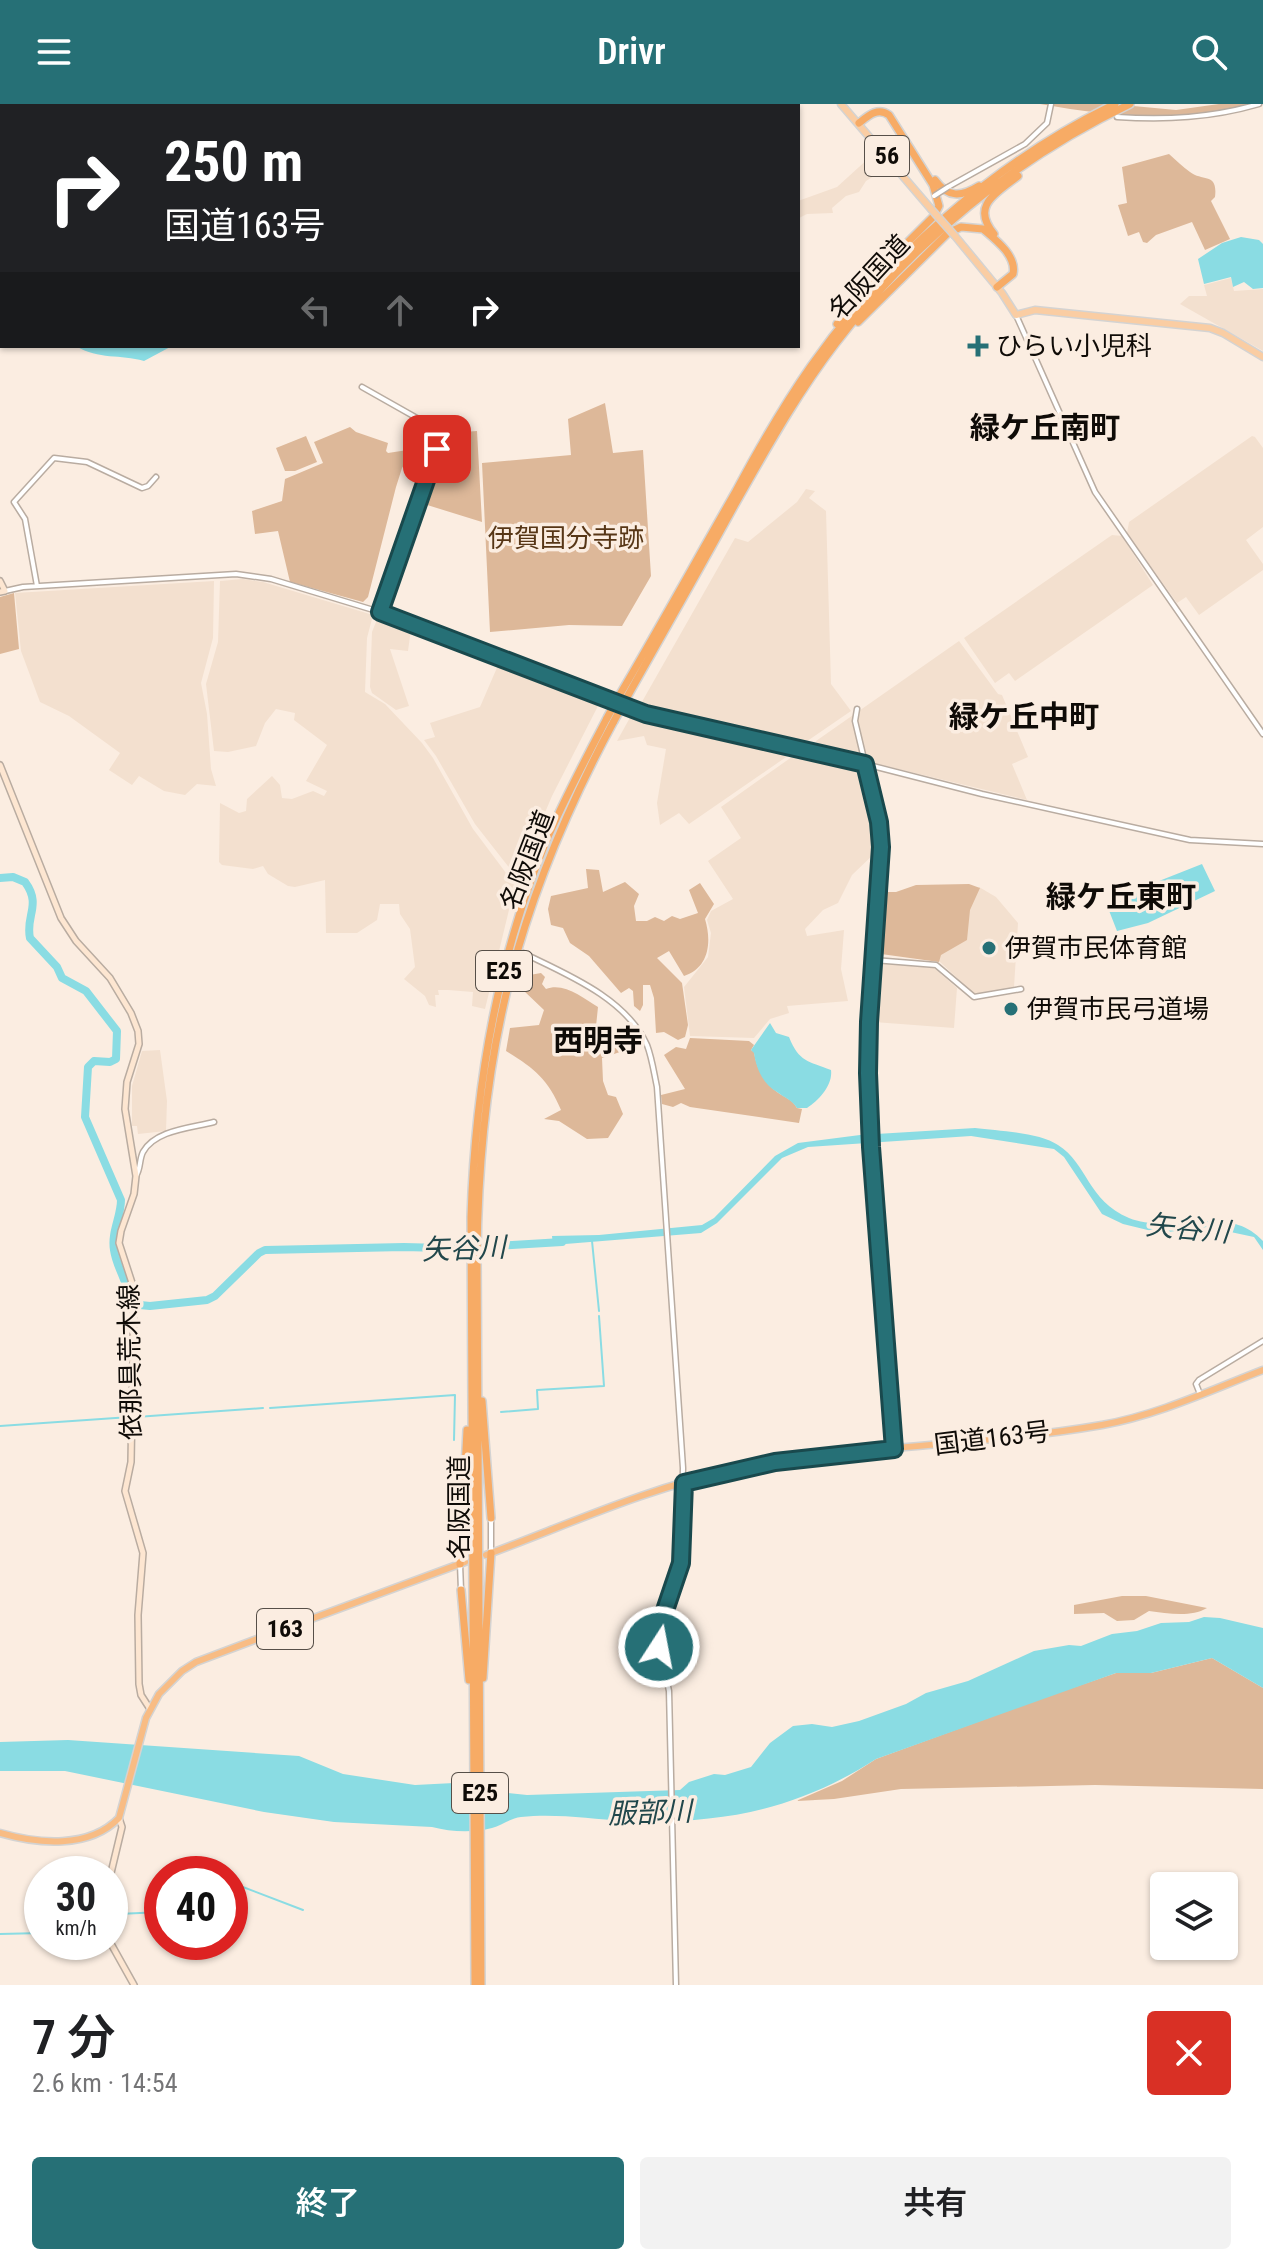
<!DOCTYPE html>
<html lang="ja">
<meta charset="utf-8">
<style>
body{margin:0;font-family:"Roboto Condensed","Noto Sans JP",sans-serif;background:#f2f2f2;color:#202124;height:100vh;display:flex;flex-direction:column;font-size:30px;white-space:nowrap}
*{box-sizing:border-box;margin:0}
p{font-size:26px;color:#757577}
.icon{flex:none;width:44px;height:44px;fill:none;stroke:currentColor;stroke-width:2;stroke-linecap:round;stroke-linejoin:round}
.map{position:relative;height:1881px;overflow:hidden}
.sheet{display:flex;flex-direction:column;background:#fff;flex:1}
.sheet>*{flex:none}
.guide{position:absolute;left:0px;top:0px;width:800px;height:244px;box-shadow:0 2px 6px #0004;background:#202124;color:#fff;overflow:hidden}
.fabs{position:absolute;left:1150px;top:1768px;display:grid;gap:16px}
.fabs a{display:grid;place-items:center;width:88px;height:88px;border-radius:8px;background:#fff;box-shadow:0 2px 6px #0004;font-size:40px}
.speed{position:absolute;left:24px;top:1752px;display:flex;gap:16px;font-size:40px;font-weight:700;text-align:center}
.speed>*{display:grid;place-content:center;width:104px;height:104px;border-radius:50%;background:#fff;box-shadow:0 2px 6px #0004;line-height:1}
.speed small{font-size:20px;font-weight:400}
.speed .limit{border:12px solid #d22;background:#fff;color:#111}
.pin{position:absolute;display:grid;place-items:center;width:68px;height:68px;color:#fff;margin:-34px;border-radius:16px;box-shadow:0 4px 12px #0006}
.me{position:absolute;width:88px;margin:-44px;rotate:11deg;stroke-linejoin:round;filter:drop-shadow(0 0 6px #0008)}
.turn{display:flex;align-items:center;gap:28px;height:168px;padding:0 32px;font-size:36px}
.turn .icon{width:104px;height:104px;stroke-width:2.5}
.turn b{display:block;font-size:56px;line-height:68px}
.lanes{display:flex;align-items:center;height:76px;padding:0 32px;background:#0003;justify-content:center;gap:40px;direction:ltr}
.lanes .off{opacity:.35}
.round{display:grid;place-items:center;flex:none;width:84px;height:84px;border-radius:8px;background:#f2f2f2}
.head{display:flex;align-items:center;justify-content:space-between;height:136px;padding:0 32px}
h1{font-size:48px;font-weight:600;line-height:60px}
.action{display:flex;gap:16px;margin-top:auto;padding:16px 32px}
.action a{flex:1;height:92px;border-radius:8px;background:#267076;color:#fff;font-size:32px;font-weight:600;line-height:92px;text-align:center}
.action a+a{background:#f2f2f2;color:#202124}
header{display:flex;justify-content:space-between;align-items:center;height:104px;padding:0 32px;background:#267076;color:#fff;font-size:36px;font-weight:600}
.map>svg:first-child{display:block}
.built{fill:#f3e0cf}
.green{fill:#ddb899}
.water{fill:#8adce3}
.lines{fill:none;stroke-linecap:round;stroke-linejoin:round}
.stream{stroke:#8adce3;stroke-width:2}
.river{stroke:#8adce3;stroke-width:8}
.tertiary-casing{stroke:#b9aca1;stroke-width:7}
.secondary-casing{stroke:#b9aca1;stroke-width:8}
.primary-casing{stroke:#d4d3d2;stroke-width:9}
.trunk-casing{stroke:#d4d3d2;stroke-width:9}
.motorway-casing{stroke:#d4d3d2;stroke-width:10}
.tertiary{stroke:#fff;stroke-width:4}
.secondary{stroke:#fde6d1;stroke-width:5}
.primary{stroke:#facda3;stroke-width:6}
.trunk{stroke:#f8bc84;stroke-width:6}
.motorway{stroke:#f7ab65;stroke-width:7}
.tertiary-bridge-casing{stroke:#b9aca1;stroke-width:7;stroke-linecap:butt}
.primary-bridge-casing{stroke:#d4d3d2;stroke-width:9;stroke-linecap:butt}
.motorway-bridge-casing{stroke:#d4d3d2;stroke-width:10;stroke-linecap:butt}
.tertiary-bridge{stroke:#fff;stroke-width:4}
.primary-bridge{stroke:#facda3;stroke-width:6}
.motorway-bridge{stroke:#f7ab65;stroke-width:7}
.route-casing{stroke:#19494d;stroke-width:20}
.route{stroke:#267076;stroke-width:14}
.poi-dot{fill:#267076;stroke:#fbede1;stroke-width:3}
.labels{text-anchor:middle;stroke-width:7;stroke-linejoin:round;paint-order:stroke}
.shield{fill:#fbede1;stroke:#564f48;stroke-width:2}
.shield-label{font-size:24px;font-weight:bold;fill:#0f0b07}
.street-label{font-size:26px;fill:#0f0b07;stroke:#fbede1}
.poi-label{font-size:26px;fill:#0f0b07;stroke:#fbede1;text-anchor:start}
.park-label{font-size:26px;fill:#573616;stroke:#fbede1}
.water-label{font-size:28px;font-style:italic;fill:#21474b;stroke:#fbede1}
.quarter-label{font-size:30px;font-weight:bold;fill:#0f0b07;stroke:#fbede1}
</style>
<header><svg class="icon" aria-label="menu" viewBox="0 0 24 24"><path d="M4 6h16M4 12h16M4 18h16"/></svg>Drivr<svg class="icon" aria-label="search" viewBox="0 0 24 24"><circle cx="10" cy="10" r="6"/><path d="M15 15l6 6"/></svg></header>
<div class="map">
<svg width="1263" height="1881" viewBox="0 0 1263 1881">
<rect width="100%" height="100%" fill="#fbede1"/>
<path class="built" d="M870,53L882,67L866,77L859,88L846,92L832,104L833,109L807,110L799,114L798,129V97L837,83Z
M1231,174L1234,187L1263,185V247L1180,200L1189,192H1207L1204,181Z
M1252,332L1255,333L1263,344V423L1246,436L1263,460V466L1199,511L1186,493L1177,499L1127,429L1129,418Z
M806,385L815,387L809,394L826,407L831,580L851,607L800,642L639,603L735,434L748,438L797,398Z
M1112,431L1122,432L1153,481L1015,577L1009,569L995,579L964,534Z
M243,475L263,478L373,511L367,534L365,588L385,600L422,639L433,654L473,725L515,781L485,905L472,902L473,888L448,886H438L439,891H435L436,903L429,901L425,892L404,875L415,863L410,825L400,810L399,800H380L377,816L357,829H326L325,776L295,783L288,782L268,770L263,762L253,765L222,761L219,758L220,699L239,709L246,707L247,695L272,672L280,681L282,694L292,695L313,687L324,692L327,687L306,677L327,641L294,616L295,609L276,605L265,619L256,642L228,648L214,647L206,580L218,538L220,477Z
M214,477L213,534L201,579L207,610L211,665L216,682L197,680L185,691L164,687L139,672L132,681L109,666L120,649L69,612L40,598L21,547L15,489Z
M378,513L411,525L408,547L390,545L409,602L396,606L372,589L370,583L372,528Z
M959,537L998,590L1002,591L1028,653L1012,660L1027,696L819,646L816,637Z
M499,559L599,600L552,692L521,765L514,768L511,766L475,720L436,652L424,636L435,633L430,619L480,603Z
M632,610L672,622L792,649L689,720L679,709L660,721L657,699L666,645L647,641L644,632L617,637Z
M796,650L856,662L860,666L874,717L876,748L852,771L838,799L823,806L805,825L807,832L844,826L841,865L848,897L787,902L789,909L770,915L754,934L690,932L684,883L708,853L711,829L707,816L711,807L733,795L708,757L741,734L721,703Z
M979,783L996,793L1018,819L1014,883L980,891L973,889L939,857V850L970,804Z
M879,859L934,864L957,884L954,924L874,918Z
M160,946L167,997L166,1027L138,1030L137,1022H132V982L142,947Z"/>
<path class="green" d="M1040,0H1112L1176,6L1219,0H1254C1179,19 1115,13 1040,0Z
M1169,50C1176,56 1183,63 1190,68C1203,78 1218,68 1215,93L1211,97L1230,135L1205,146L1192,118L1156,131L1147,139L1143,138L1139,128L1128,132L1118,101L1127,99L1122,63Z
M605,299L613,349L643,346L651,472L622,522L569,521L490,528L482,359L571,351L568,315Z
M350,323L356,328L388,339L386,347L388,349L414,345L402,364L396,383L368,493L363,498L290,478L278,427L255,430L252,407L282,397L285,375L323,359L314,338Z
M477,327L482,418L424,400L449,329Z
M306,332L317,358L295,367H285L276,344Z
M14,489L19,545L0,550V493Z
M586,765L599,766L603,788L625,778L639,790L634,802L636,817H647L655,813L664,817L672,812L680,815L698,809L689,786L700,779L714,800L705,815C712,838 709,864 684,872L669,847L657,854L682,879L688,921L685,933L678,936L664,928L656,929L654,894L650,881H643V901L640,907L634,902L633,887L629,884L621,889L589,852L570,839L563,824L551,821L548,805L551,792L588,784Z
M969,780L980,784L970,806L967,836L941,851L939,858L881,850L886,788H896L916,781Z
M541,869L545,873L542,880L546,885C564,878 583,894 598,903L595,932L603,934L616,927L626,946L602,954L603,977L608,991L616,993L623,1010L608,1034L587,1035L559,1017L544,1015L561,1006C548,975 534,964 506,947L510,924L539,921L544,906L523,886L524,872Z
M690,934L749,937L754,941L751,946L754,948C756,963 764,979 777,988C785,994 792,995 797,1004L802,1005L799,1019L690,1003L681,999L673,1003L662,1000L661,991L685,985L664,951L676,943L686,945Z
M1122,1492H1146L1207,1504C1190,1514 1167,1509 1149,1507L1134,1516L1117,1517L1104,1509L1074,1510V1501Z
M1212,1554L1263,1584V1685L1095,1681L901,1685L834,1695L796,1697L842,1677L876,1655L1037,1596L1116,1569H1151Z"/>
<path class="water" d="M1241,133L1259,136L1263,140V184L1253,185L1244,178L1233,183L1231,173L1204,180L1198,155L1222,139Z
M76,242H172L144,257C120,250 99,256 76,242Z
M1202,760L1215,787L1148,819L1117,827L1108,804L1159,777Z
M770,919L776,929L789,933C799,958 808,957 831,966C833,981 819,996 807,1004H797C792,996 785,994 777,988C763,980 756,964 754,949L751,946Z
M975,1024C998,1027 1039,1028 1058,1041C1088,1060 1087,1096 1129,1114C1171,1131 1228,1098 1263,1137V1146L1254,1133L1207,1123L1160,1129L1123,1120L1102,1110L1064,1053L1054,1045L971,1032L808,1043L782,1054L717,1119L701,1129L553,1141L552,1132L599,1131L702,1121L714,1114L775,1052L798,1039L860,1031Z
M1204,1513L1220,1514L1263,1524V1584L1212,1554L1151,1569H1116L876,1655C795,1707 720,1720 625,1717C591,1715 555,1709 521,1713C511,1714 502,1721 492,1724C473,1729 451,1728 432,1723L334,1718L264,1708L65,1667H0V1638L68,1636L299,1652L343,1670L415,1681L454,1679L458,1684L527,1691L680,1686L689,1678L714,1670L725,1671L751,1663L770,1639L793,1622L812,1620L832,1623L859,1617L906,1600L926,1589L968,1577L1034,1547L1069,1541L1081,1542L1112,1530L1137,1527L1161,1519L1189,1518Z"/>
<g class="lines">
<path class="stream" d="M592,1137L599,1207
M270,1304L455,1291L454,1336
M501,1308L538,1305L537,1286L604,1282L599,1212
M136,1313L263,1304
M0,1322L130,1313
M230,1778L303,1806
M110,1824L118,1810L162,1808
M0,1830L42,1829"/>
<path class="river" d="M0,774L13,773L25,778C42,801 25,812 30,834L57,863L62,874L86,887L117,927L116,955L110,958L94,957L88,963L85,1013L121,1096C121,1113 111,1128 114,1146C117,1166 129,1178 130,1200L150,1202L207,1196L215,1192L259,1149L265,1146L404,1143L481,1145L494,1142L562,1138"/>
<defs>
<path id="tertiary" d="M1117,13C1166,16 1211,14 1259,0
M948,83L1025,40L1047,19L1051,0
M1016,211L1095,388L1263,630
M362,283L431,322L435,327L437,341L380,508
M37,482L25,415L14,398L54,354L87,358L142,384L148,382L156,373
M5,487L23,483L236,470L271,475L380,508L646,610L865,660L982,690L1190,736L1263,740
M857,605L855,617L879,718L881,743L869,918L868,995L894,1345
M523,849C566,870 626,894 647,941C652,954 654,969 657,983L683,1364L681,1459L658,1535L669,1587L676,1881
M874,856L936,861L974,893L1021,885
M136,1072C141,1064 139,1056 143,1048C155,1026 191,1024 214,1018
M1200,1290L1196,1280L1199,1276L1263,1237
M491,1414V1448
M460,1460L461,1486"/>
<path id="secondary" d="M0,477L5,487L0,488
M0,661L61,814L76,837L110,874L131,909L138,927L139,940L127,978L125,1005L136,1072L134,1090L121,1127L119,1139L134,1185L131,1358L125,1387L143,1449L138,1511L139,1580L141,1591L150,1605
M110,1773L122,1723L119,1714
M110,1838L134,1881"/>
<path id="primary" d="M841,0L931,105
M955,132L1002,189L1016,211L1035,206L1210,224L1223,229L1263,253"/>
<path id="trunk" d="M486,1451C567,1421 649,1383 734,1366C855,1341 980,1342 1102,1321C1158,1311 1211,1286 1263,1266
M0,1729C38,1740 89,1745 119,1714L146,1614L159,1590L182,1567L196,1558L257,1535L465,1458"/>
<path id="motorway" d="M935,76C948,94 961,93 979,82
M994,130C970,101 997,89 1018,72
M858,218L948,129L961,123L983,125C996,136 1017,152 1013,170L997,183
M837,220L873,173L934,112L939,102L933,81L889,11C878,3 869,11 859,19
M619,592C659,524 697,455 736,387C759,344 783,302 811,262C888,153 995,58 1115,0
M626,595C662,531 698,468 733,404C765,348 796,291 836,239C912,139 1016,54 1130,0
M482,1297L491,1414
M460,1460L467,1326
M461,1486L469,1576
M483,1574L491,1449
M475,1881L471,1113C475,985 496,859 545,740C563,697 585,656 607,614
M481,1881L477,1151C479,946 517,797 614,617"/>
</defs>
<use href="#tertiary" class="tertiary-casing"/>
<use href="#secondary" class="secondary-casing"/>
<use href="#primary" class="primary-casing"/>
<use href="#trunk" class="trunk-casing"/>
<use href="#motorway" class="motorway-casing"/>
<use href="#tertiary" class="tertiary"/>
<use href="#secondary" class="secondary"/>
<use href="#primary" class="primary"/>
<use href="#trunk" class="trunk"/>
<use href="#motorway" class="motorway"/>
<defs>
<path id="tertiary-bridge" d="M934,92L948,83"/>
<path id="primary-bridge" d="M931,105L955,132"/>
<path id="motorway-bridge" d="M607,614L619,592
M614,617L626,595"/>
</defs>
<use href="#tertiary-bridge" class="tertiary-bridge-casing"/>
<use href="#primary-bridge" class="primary-bridge-casing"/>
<use href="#motorway-bridge" class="motorway-bridge-casing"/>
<use href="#tertiary-bridge" class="tertiary-bridge"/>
<use href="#primary-bridge" class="primary-bridge"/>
<use href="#motorway-bridge" class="motorway-bridge"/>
</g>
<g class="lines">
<defs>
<path id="route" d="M437,345L380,508L646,610L865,660L879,718L881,743L869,918L868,969L871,1043L894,1345L775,1358L684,1379L681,1459L659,1524V1543"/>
</defs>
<use href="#route" class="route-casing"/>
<use href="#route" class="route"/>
</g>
<g class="poi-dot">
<path d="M974 230h8v8h8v8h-8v8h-8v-8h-8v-8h8z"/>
<circle cx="989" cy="844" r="8"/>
<circle cx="1011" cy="905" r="8"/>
</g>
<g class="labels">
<g class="shield">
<rect x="865" y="32" width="44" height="40" rx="6"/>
<rect x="476" y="847" width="56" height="40" rx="6"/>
<rect x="257" y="1505" width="56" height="40" rx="6"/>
<rect x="452" y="1669" width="56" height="40" rx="6"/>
</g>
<g class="shield-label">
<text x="887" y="60">56</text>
<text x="504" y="875">E25</text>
<text x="285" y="1533">163</text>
<text x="480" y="1697">E25</text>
</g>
<g class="street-label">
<text transform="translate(869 173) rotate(-47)" y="9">名阪国道</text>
<text transform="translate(527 756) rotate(-69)" y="9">名阪国道</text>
<text transform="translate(130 1258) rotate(-91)" y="9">依那具荒木線</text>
<text transform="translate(992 1334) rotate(-7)" y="9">国道163号</text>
<text transform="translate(459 1403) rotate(-90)" y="9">名阪国道</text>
</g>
<g class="poi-label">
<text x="996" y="251">ひらい小児科</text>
<text x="1005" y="853">伊賀市民体育館</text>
<text x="1027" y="914">伊賀市民弓道場</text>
</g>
<g class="park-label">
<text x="566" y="443">伊賀国分寺跡</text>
</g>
<g class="water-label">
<text transform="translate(1188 1124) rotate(5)" y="10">矢谷川</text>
<text transform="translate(464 1144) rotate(-2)" y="10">矢谷川</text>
<text transform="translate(650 1708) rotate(-2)" y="10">服部川</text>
</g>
<g class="quarter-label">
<text x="1045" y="334">緑ケ丘南町</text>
<text x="1024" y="623">緑ケ丘中町</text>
<text x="1121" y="803">緑ケ丘東町</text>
<text x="598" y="947">西明寺</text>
</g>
</g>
</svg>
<div class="fabs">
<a><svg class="icon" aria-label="layers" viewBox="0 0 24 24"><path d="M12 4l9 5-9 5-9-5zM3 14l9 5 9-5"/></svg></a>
</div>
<div class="speed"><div>30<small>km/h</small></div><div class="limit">40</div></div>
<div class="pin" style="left:437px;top:345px;background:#d93025"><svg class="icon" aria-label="arrive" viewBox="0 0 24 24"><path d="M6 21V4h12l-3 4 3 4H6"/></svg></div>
<svg class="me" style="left:659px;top:1543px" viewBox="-20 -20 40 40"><circle r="17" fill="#267076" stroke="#fff" stroke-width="3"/><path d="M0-11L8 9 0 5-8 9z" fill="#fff"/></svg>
<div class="guide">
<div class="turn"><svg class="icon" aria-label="right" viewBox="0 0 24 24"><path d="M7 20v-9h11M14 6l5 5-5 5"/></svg><div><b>250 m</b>国道163号</div></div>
<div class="lanes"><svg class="icon off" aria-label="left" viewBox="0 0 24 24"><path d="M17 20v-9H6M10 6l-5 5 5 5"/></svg><svg class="icon off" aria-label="ahead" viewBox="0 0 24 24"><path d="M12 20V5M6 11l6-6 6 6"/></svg><svg class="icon" aria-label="right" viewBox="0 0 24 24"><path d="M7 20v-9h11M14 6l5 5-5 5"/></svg></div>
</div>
</div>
<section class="sheet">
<div class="head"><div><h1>7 分</h1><p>2.6 km · 14:54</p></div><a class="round" style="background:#d93025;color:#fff"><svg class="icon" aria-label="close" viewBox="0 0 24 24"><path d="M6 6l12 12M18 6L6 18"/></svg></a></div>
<div class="action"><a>終了</a><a>共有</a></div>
</section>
